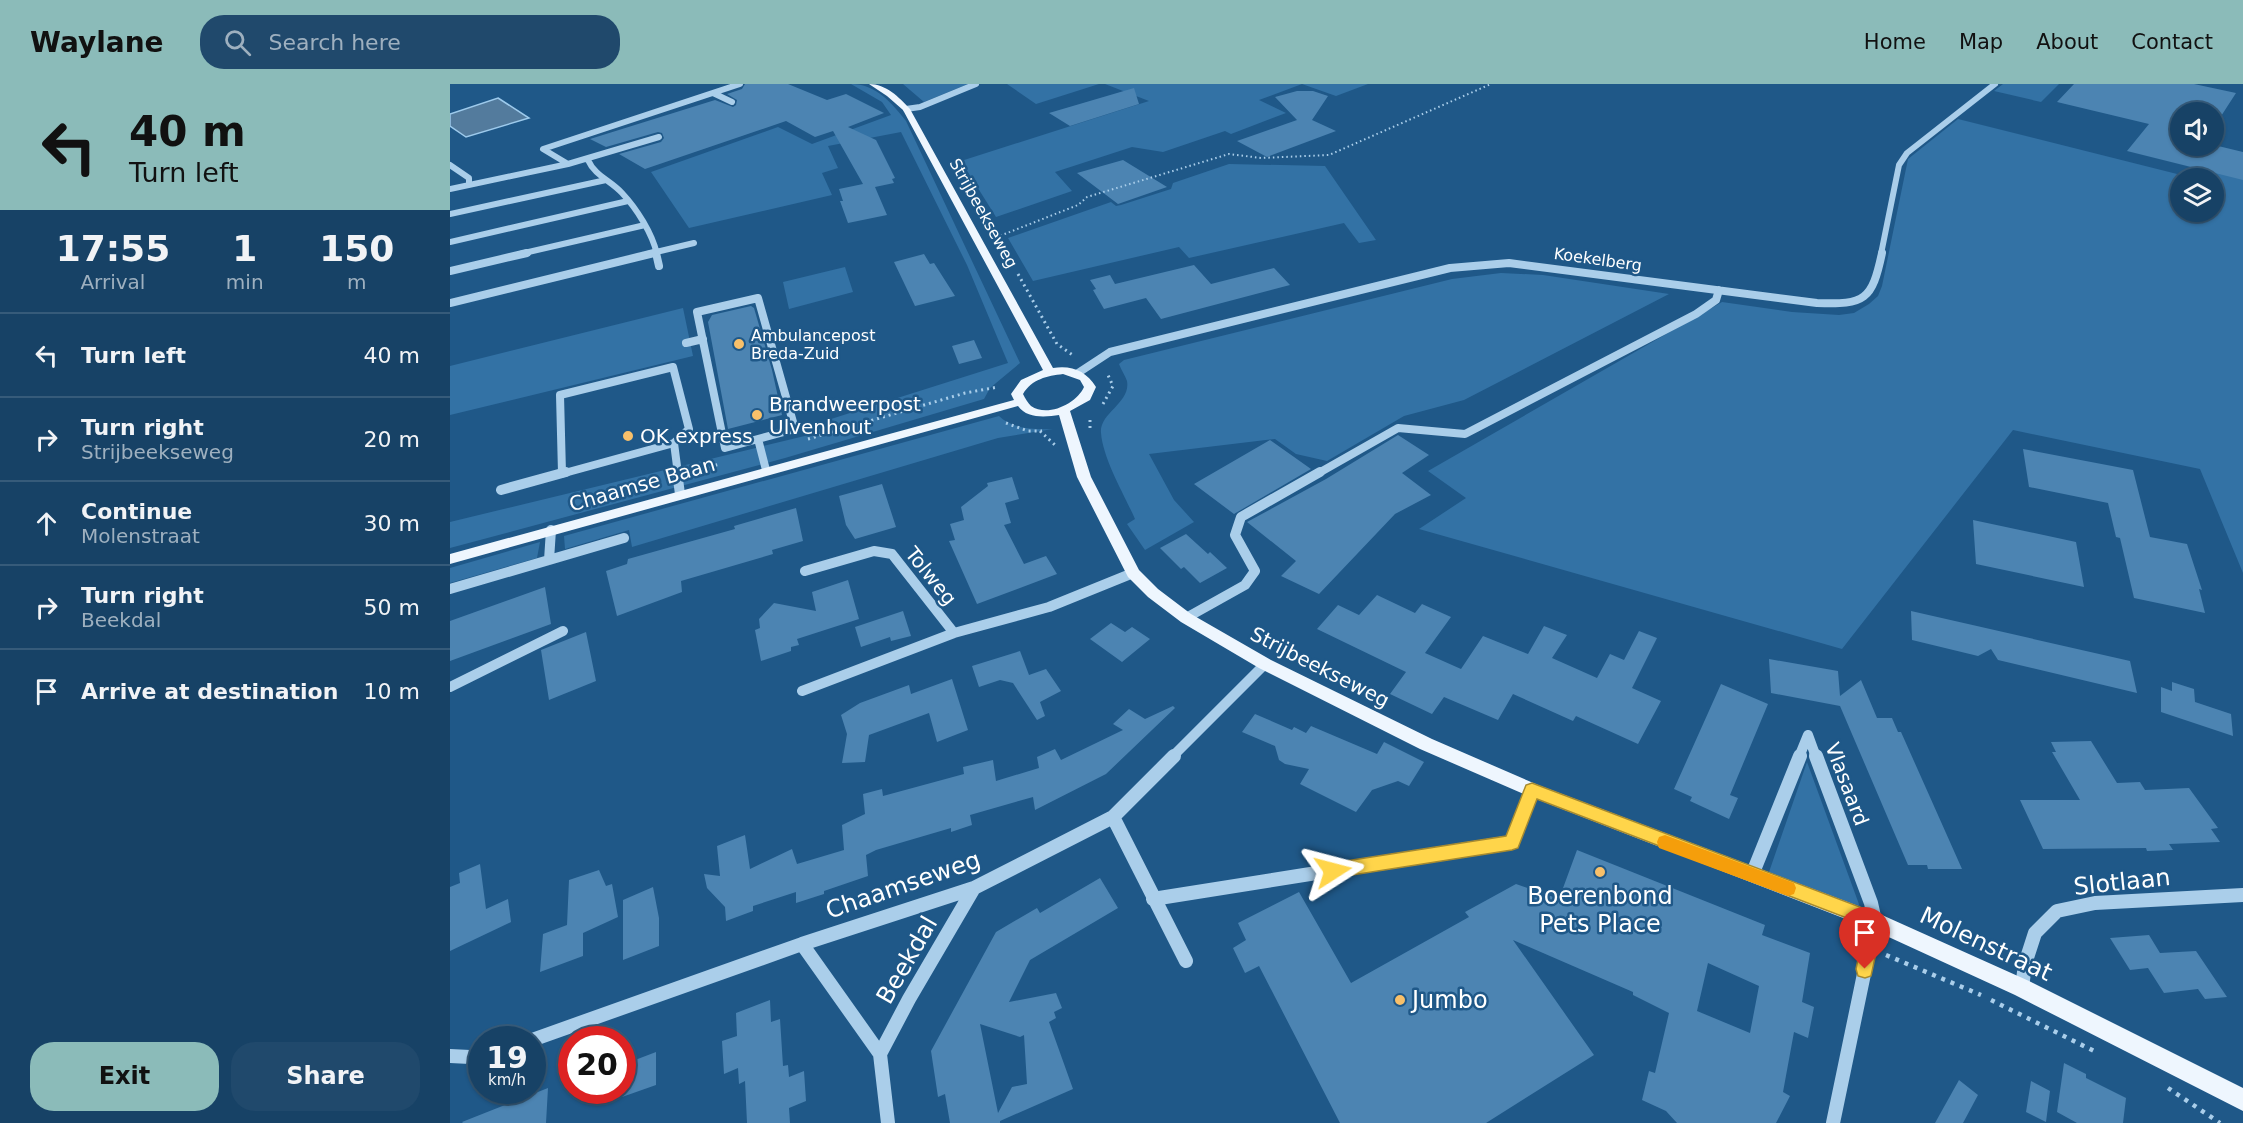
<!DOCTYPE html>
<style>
body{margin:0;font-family:"DejaVu Sans",sans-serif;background:#20496c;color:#f1f3f6;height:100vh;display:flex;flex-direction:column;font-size:22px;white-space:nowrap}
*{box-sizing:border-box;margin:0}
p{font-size:20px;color:#9eb0bf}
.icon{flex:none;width:33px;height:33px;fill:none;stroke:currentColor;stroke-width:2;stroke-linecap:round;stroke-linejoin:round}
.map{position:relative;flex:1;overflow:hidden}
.drawer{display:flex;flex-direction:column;background:#174266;width:450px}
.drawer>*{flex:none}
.guide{background:#8bbbb9;color:#111;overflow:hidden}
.tools{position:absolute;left:1720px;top:18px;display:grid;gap:12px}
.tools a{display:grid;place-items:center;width:54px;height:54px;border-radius:50%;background:#174266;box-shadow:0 2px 4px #0004,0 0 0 2px #365b7a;font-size:30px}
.speed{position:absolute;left:18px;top:942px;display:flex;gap:12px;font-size:30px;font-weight:700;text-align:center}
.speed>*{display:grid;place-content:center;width:78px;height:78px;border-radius:50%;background:#174266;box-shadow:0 2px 4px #0004,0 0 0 2px #365b7a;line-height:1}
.speed small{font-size:15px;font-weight:400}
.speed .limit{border:9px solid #d22;background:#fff;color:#111}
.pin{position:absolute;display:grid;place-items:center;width:51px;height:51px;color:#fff;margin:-62px -26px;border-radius:50% 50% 50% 0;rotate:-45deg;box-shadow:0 0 6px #0007}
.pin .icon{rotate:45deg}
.me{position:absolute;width:66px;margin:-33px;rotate:81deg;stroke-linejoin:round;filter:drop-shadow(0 0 4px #0008)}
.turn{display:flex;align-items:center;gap:21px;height:126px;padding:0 30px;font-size:27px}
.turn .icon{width:78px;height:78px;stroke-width:2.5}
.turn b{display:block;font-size:42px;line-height:51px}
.eta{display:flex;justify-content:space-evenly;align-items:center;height:102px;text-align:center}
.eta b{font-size:36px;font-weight:800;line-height:42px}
.action{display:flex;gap:12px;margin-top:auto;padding:12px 30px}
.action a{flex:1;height:69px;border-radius:24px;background:#8bbbb9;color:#111;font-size:24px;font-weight:800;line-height:69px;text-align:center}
.action a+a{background:#20496c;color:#f1f3f6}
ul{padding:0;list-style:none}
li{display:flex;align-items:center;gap:18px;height:84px;padding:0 30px;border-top:2px solid #365b7a}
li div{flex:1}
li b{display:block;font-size:22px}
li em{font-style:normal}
header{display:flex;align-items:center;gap:36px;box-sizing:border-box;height:84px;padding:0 30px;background:#8bbbb9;color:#111}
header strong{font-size:28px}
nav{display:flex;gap:33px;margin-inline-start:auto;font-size:21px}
.search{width:420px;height:54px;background:#20496c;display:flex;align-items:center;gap:15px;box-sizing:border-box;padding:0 21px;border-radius:24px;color:#9eb0bf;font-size:22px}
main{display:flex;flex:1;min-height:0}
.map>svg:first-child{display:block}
.green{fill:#3372a5;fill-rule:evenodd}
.water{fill:#537b9d;stroke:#9dcaec;stroke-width:1.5}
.building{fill:#4c84b2;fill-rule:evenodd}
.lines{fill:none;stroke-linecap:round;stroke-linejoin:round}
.path-far2{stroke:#aaceea;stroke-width:2;stroke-dasharray:1.5 3;stroke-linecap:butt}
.path-far1{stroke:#aaceea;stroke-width:3;stroke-dasharray:2 4;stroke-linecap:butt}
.path{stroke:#aaceea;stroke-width:4.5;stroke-dasharray:4 6;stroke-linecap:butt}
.minor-far3{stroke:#aaceea;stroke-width:6}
.minor-far2{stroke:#aaceea;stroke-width:8}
.minor-far1{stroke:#aaceea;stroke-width:10}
.minor{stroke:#aaceea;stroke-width:14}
.major{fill:#eef6fe;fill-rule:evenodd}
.route{fill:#ffd54a;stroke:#a68a30;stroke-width:1.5}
.slow{fill:#f59e0b}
.poi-dot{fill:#f8c06a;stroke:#1f5888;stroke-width:2}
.labels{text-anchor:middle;stroke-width:5;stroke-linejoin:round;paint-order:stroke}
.far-street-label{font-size:16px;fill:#fff;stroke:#1f5888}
.far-poi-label{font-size:16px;fill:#fff;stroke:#1f5888;text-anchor:start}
.poi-label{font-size:20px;fill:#fff;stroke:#1f5888;text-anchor:start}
.street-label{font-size:20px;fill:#fff;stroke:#1f5888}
.near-street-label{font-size:24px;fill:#fff;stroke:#1f5888}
.near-poi-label{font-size:24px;fill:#fff;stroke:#1f5888}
</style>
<header>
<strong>Waylane</strong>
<div class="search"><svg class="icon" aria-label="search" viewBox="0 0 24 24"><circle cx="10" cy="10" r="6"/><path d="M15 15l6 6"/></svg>Search here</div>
<nav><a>Home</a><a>Map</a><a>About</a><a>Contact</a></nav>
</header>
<main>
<section class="drawer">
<div class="guide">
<div class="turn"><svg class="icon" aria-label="left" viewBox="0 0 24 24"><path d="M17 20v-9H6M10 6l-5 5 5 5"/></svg><div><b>40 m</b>Turn left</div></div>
</div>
<div class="eta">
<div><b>17:55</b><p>Arrival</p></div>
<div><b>1</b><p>min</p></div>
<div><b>150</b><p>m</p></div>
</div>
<ul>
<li><svg class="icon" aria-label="left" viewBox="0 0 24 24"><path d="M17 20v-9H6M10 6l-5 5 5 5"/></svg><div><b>Turn left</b></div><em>40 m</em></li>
<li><svg class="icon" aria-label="right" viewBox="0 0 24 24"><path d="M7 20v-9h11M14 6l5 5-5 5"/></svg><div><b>Turn right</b><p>Strijbeekseweg</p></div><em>20 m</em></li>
<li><svg class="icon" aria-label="ahead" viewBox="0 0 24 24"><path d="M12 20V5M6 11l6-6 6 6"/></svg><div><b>Continue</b><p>Molenstraat</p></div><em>30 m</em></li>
<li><svg class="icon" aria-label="right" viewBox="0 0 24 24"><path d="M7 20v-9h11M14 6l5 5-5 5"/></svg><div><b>Turn right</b><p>Beekdal</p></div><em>50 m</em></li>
<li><svg class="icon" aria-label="arrive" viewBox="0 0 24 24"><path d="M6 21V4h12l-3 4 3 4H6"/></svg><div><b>Arrive at destination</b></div><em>10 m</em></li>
</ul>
<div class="action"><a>Exit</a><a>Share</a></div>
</section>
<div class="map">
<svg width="1793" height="1039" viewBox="0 0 1793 1039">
<rect width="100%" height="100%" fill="#1f5888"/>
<path class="green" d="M401,0C426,0 442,19 456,37L570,279L540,304L534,315L335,374L0,464V438L363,350L381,335L558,279L517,181L451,48L378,62L388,84L372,89L382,111L239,144L201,88L328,43L362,60L441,31L432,18Z
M453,0H518L474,18Z
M557,0H649L586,20Z
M655,0H918L886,12L852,0L809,16L836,29L781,50L775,47L713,68L682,63L605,88L622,107L546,133L511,77L699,17Z
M1553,0H1609L1591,18L1544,7Z
M1508,35L1739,93L1768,64L1793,70V489L1750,385L1563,346L1392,565L969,445L1016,414L978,387L1272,218L1342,228L1389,231L1404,229L1419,220L1428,212L1432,202L1458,75ZM1731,94H1764V128H1731Z
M779,80L875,82L926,156L909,159L894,139L739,174L729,163L583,197L558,154L661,118L666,122L671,121L721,105L723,99Z
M395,183L403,208L339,225L333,198Z
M1051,189L1093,191L1219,210L1014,316L954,332L877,377L846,370L825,355L699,370L724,416L744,438L695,466L677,440L685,435C674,410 653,375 651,349C649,329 681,319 677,297C675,291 671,286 669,280L674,276L1002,195Z
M233,224L243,272L0,331V282Z
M549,332C562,345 585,346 603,345L548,354L182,463L179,446L115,465L114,452Z
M90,458L87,474L0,499V484Z
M1357,678L1410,823L1319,788Z"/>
<path class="water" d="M48,14L79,34L16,53L0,42V30Z"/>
<path class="building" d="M295,0H338L377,16L396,10L434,29L398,43L426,56L445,94L442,95L444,99L425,103L437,131L398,139L390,117H393L389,105L413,100L383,47L365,53L336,37L195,85L169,70L211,58L214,54L212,49L208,48L156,63L140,55L265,16L283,23L286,21L287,16L277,10L292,5Z
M1624,0H1744L1786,9L1764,43V28H1731V62L1764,61L1793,68V96L1677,67L1699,40L1607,18Z
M684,4L689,20L620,42L599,29Z
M847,7H863L878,12L862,36L886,47L817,73L787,57L847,36L825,13Z
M673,76L717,103L668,120L627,89Z
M474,170L480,180L484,179L505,212L465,222L444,178Z
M744,181L761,200L824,184L840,201L711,235L696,214L654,225L643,206L646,205L640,196L660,191L665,200Z
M301,222L304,224L322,286L332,331L278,345L258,238L262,231Z
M524,256L532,274L509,280L502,262Z
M948,351L979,371L952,389L981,411L945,430L869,510L831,492L846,477L797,438L876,395Z
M820,356L861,385L784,430L744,400Z
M1573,365L1683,386L1700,453L1737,460L1752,506L1749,505L1755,529L1684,514L1670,454L1666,453L1658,419L1579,403Z
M562,393L569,415L555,419L561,439L554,441L574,480L596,472L607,490L527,520L499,457L505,456L500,440L514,436L511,423L538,402L537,399Z
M432,400L446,443L405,455L396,441L389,412Z
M346,424L353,457L322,466L323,470L231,497L232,508L167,532L156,487L177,480L178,475L285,445L284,442Z
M1523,436L1626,458L1634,503L1526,480Z
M736,450L758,470L760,468L777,484L750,499L734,483L731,485L710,464Z
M398,496L409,535L347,555L349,561L341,563V567L311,577L305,546L310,544L309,535L324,519L366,527L362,508Z
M95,503L101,540L0,577V537Z
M927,511L965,529L972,520L1001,533L975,569L1011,585L1033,552L1078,570L1094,542L1117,551L1102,574L1147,594L1160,570L1174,576L1189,547L1207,554L1182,604L1211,617L1188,660L1126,632L1123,637L1063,610L1048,636L994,613L982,630L940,610L956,588L867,545L888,521L909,531Z
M453,527L461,552L441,557L440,553L411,563L405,543Z
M1461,527L1680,577L1687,609L1548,576L1541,565L1528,572L1462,556Z
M661,539L675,548L682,543L700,555L672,578L640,555Z
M136,548L146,597L99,616L91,566Z
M570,567L579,591L596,585L611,607L590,618L595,632L587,636L563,599L550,596L529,603L522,582Z
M1319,575L1388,587L1390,612L1411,596L1427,634H1442L1448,648H1451L1512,785H1478L1477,781H1458L1390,622L1321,609Z
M502,595L518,646L487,658L479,629L419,651L415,678L392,679L397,650L391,631L410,619L459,601L461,610Z
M1722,598L1744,605L1745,618L1781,630L1783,652L1711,628V603L1722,607Z
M1271,600L1318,620L1280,711L1288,714L1279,735L1240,717L1242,713L1224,705Z
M723,622L725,624L656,690L585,726L583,713L520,731L522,741L501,748V744L426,766L416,771L418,792L374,807V810L346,819V808L303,822V827L276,837L275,823L257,804L254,790L270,792L267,762L295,751L300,785L342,765L347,780L394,766L392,741L415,730L413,710L432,705L433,712L514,690L513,683L543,676L546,697L589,684L587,673L605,665L611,676L673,646L663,640L679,625L695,635Z
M805,630L842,646L844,643L856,649L861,642L927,670L934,658L974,678L959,702L948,697L922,706L906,728L850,700L859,685L835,680L829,676L825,662L792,648Z
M1641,657L1667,699L1690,698L1695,706L1739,704L1768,744L1761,745L1770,758L1719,760L1723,766L1697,767L1696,764L1593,765L1570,716H1630L1602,668H1606L1601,658Z
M1127,766L1315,841L1312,851L1360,869L1352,918L1364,923L1358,954L1344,948L1333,1008L1340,1012L1326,1039H1227L1216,1027L1192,1016L1199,987L1205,989L1219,929L1183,911V908L1063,856L1144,971L1036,1039H890L809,882L795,889L783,864L796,856L788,839L849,808L901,899L1019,833L1015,828L1066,800L1109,815ZM1258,879L1309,902L1300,949L1247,927Z
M30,780L36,825L58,815L61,838L0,867V803L10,799L9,789Z
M149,786L156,802L162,800L168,833L133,849V872L90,888L93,850L117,841L119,796Z
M650,794L668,824L580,876L559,918L606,909L612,924L604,928L606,934L599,938L623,1005L550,1037V1039H500L495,1010L488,1013L481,967L546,848L587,824L590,829ZM530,940L570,953L574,951L577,1000L562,1003L548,1029Z
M203,803L209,834V862L173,876V816Z
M1699,851L1710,869L1746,867L1777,913L1755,915L1748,905L1714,909L1698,884L1680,886L1660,854Z
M320,916L321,938L330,935L333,982L338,981L339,993L354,987L356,1017L339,1024L340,1039H297L295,997L289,1000L288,984L274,990L272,957L287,952L286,929Z
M206,968V1001L172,1013V981Z
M1614,979L1636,990V994L1676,1014L1673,1039H1627L1607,1028Z
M1509,996L1528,1011L1513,1039H1485Z
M1581,997L1600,1007L1596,1038L1576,1028Z
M98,1004L96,1039H13L12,1038Z"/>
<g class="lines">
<path class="path-far2" d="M542,155L628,121L637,113L779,70L811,74L879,71L1041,0"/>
<path class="path-far1" d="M568,190L607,260L624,272
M653,320L663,302L657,289
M640,336V347
M556,339L578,347H592
M590,347L605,361
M358,355L515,309L548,303
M242,387L270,380"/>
<path class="path" d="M1436,871L1531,911
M1541,916L1644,967
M1718,1004L1770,1039"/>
<path class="minor-far3" d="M263,9L282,18
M456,25L470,23L526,0
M209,53L118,80L93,65L290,0
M138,76C145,92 160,96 172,109C187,125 202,149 207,170
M0,81L19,94V101
M0,105L118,80
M0,130L156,96
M0,158L178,117
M70,170L195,141
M198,170L244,159
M1431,170L1449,81L1457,69L1545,0"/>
<path class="minor-far2" d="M206,169L209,182
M0,187L77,169
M308,214L345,345L275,364L247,228Z
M0,219L204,169
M236,259L253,255
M628,289L660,268L1000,184L1059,179L1367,219C1415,221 1422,216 1432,169
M308,355L316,386
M112,389L110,311L223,283L239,345L224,359
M111,390L224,359L228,390
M867,390L948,344L1015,350L1246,230L1266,216L1269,206"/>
<path class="minor-far1" d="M227,388L230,410
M51,406L116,388
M99,476L101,446
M355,487L424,467L442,470L504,549
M0,505L174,454
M736,534L795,501L805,487L785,451L791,433L870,388
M0,603L113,547
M352,607L504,549L599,523L683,489
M1358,651L1366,673
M722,673L815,580
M1349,673L1358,651"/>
<path class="minor" d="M1366,672L1421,819L1425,837L1383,1039
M663,733L736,877
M1302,791L1350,672
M703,815L1062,758L1082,706
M352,860L430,970L438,1039
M1572,904L1575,880L1585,849L1607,827L1645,819L1793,811
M82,956L352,860L524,804L663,733L724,672
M430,970L459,915L524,804
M0,972L20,973L32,970"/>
<path class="major" d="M419,0C436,0 449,13 460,25L603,284C622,281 636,287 646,303L640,316L620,327L641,393L689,486L708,505L741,530L821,576L982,655L1088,701L1432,831L1579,897L1793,1004V1027L1565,911L1419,844L1076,711L970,665L809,584L731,538L698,513L678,493L627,393L609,331C596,333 577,335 568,322L0,480V470L564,316L561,310L571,296L593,286L453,26L437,12ZM613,290L630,296L634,303C627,319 598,334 581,322C578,319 575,314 573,310C582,295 597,292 613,290Z"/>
</g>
<path class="route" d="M1082,699L1431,831L1433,837L1421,892L1415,894L1408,892L1406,885L1415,841L1087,715L1068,764L1062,766L883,794L877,792L874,787L877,781L883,779L1056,752L1076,701Z"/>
<path class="slow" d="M1215,751L1344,799L1346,804L1344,810L1338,812L1209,764L1207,758L1209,753Z"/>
<g class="poi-dot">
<circle cx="289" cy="260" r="6"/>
<circle cx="307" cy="331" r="6"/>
<circle cx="178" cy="352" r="6"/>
<circle cx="1150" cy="788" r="6"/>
<circle cx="950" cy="916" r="6"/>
</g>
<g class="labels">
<g class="far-street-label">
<text transform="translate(534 129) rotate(61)" y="6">Strijbeekseweg</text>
<text transform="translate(1148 175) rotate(8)" y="6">Koekelberg</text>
</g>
<g class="far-poi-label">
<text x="301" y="257">Ambulancepost<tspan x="301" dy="18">Breda-Zuid</tspan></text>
</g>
<g class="poi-label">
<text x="319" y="327">Brandweerpost<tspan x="319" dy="23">Ulvenhout</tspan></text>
<text x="190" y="359">OK express</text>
</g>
<g class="street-label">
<text transform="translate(192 400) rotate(-16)" y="7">Chaamse Baan</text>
<text transform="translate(481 492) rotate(51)" y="7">Tolweg</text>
<text transform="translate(870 583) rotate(27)" y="7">Strijbeekseweg</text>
<text transform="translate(1397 700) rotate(69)" y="7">Vlasaard</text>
</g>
<g class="near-street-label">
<text transform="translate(1672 798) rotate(-6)" y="8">Slotlaan</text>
<text transform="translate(453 801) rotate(-19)" y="8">Chaamseweg</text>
<text transform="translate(1536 860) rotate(25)" y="8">Molenstraat</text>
<text transform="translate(457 876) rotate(-60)" y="8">Beekdal</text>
</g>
<g class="near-poi-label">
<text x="1150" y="820">Boerenbond<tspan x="1150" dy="28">Pets Place</tspan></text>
<text x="962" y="924" text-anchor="start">Jumbo</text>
</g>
</g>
</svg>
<div class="tools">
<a><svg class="icon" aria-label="sound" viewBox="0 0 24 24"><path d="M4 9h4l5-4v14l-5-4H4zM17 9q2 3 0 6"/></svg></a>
<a><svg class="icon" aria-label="layers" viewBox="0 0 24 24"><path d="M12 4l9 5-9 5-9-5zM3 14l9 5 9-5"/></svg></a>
</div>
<div class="speed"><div>19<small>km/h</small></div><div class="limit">20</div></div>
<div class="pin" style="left:1415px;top:885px;background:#d93025"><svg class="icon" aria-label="arrive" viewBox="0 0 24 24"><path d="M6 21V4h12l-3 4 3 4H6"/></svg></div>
<svg class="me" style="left:883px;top:787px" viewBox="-20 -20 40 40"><path d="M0-17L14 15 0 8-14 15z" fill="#ffd54a" stroke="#fff" stroke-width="4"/></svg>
</div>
</main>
